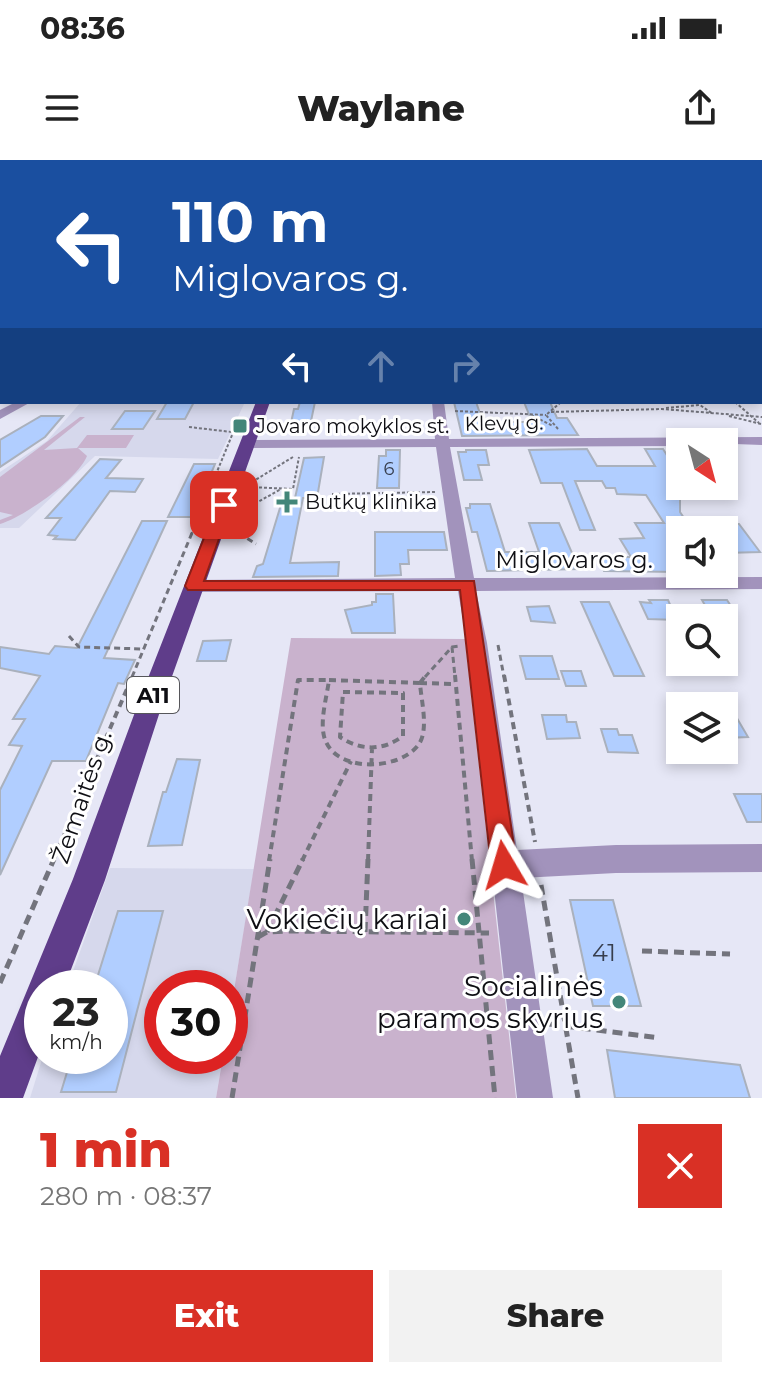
<!DOCTYPE html>
<meta charset="utf-8">
<style>
body{margin:0;font-family:Montserrat,sans-serif;background:#f2f2f2;color:#222;height:100vh;display:flex;flex-direction:column;font-size:30px;white-space:nowrap}
*{box-sizing:border-box;margin:0}
p{font-size:26px;color:#767676}
.icon{flex:none;width:44px;height:44px;fill:none;stroke:currentColor;stroke-width:2;stroke-linecap:round;stroke-linejoin:round}
.map{position:relative;height:938px;overflow:hidden}
.details{display:flex;flex-direction:column;background:#fff;flex:1}
.details>*{flex:none}
.banner{position:absolute;left:0px;top:0px;width:762px;height:244px;box-shadow:0 4px 12px #0003;background:#1a4fa0;color:#fff;overflow:hidden}
.needle{width:52px;rotate:144deg}
.tools{position:absolute;left:666px;top:268px;display:grid;gap:16px}
.tools a{display:grid;place-items:center;width:72px;height:72px;border-radius:0px;background:#fff;box-shadow:0 4px 12px #0003;font-size:40px}
.speed{position:absolute;left:24px;top:810px;display:flex;gap:16px;font-size:40px;font-weight:700;text-align:center}
.speed>*{display:grid;place-content:center;width:104px;height:104px;border-radius:50%;background:#fff;box-shadow:0 4px 12px #0003;line-height:1}
.speed small{font-size:20px;font-weight:400}
.speed .limit{border:12px solid #d22;background:#fff;color:#111}
.pin{position:absolute;display:grid;place-items:center;width:68px;height:68px;color:#fff;margin:-34px;border-radius:16px;box-shadow:0 4px 12px #0006}
.me{position:absolute;width:88px;margin:-44px;rotate:353deg;stroke-linejoin:round;filter:drop-shadow(0 0 6px #0008)}
.turn{display:flex;align-items:center;gap:28px;height:168px;padding:0 40px;font-size:36px}
.turn .icon{width:104px;height:104px;stroke-width:2.5}
.turn b{display:block;font-size:56px;line-height:68px}
.lanes{display:flex;align-items:center;height:76px;padding:0 40px;background:#0003;justify-content:center;gap:40px;direction:ltr}
.lanes .off{opacity:.35}
.round{display:grid;place-items:center;flex:none;width:84px;height:84px;border-radius:0px;background:#f2f2f2}
.head{display:flex;align-items:center;justify-content:space-between;height:136px;padding:0 40px}
h1{font-size:48px;font-weight:800;line-height:60px;color:#d93025}
.cta{display:flex;gap:16px;margin-top:auto;padding:16px 40px}
.cta a{flex:1;height:92px;border-radius:0px;background:#d93025;color:#fff;font-size:32px;font-weight:800;line-height:92px;text-align:center}
.cta a+a{background:#f2f2f2;color:#222}
.status{display:flex;justify-content:space-between;align-items:center;height:56px;padding:0 40px;background:#fff;direction:ltr}
.status svg{height:22px;fill:currentColor}
header{display:flex;justify-content:space-between;align-items:center;height:104px;padding:0 40px;background:#fff;font-size:36px;font-weight:800}
.map>svg:first-child{display:block}
.built{fill:#d6d8ec}
.green{fill:#c9b2cd}
.building{fill:#b1ceff;stroke:#aab1bd;stroke-width:2}
.lines{fill:none;stroke-linecap:round;stroke-linejoin:round}
.path-far3{stroke:#73747d;stroke-width:2;stroke-dasharray:3 2;stroke-linecap:butt}
.path-far2{stroke:#73747d;stroke-width:3;stroke-dasharray:6 4;stroke-linecap:butt}
.path-far1{stroke:#73747d;stroke-width:4;stroke-dasharray:7 5;stroke-linecap:butt}
.path{stroke:#73747d;stroke-width:5;stroke-dasharray:10 6;stroke-linecap:butt}
.minor{fill:#a293bc;fill-rule:evenodd}
.secondary{fill:#8069a4;fill-rule:evenodd}
.trunk{fill:#5f3d8a;fill-rule:evenodd}
.route{fill:#d93025;stroke:#8d1f18;stroke-width:2}
.poi-dot{fill:#438679;stroke:#fff;stroke-width:3}
.labels{text-anchor:middle;stroke-width:6;stroke-linejoin:round;paint-order:stroke}
.far-number-label{font-size:18px;fill:#373e4e}
.far-street-label{font-size:20px;fill:#0e0e13;stroke:#fff}
.far-poi-label{font-size:20px;fill:#0e0e13;stroke:#fff;text-anchor:start}
.shield{fill:#fff;stroke:#56565a;stroke-width:2}
.shield-label{font-size:22px;font-weight:bold;fill:#0e0e13}
.street-label{font-size:24px;fill:#0e0e13;stroke:#fff}
.near-number-label{font-size:24px;fill:#373e4e}
.near-poi-label{font-size:28px;fill:#0e0e13;stroke:#fff;text-anchor:end}
</style>
<div class="status"><b>08:36</b><svg viewBox="0 0 49 12"><path d="M0 12V9h3v3zM5 12V6h3v6zM10 12V3h3v9zM15 12V0h3v12zM26 1h20v11H26zM47 4h2v5h-2z"/></svg></div>
<header><svg class="icon" aria-label="menu" viewBox="0 0 24 24"><path d="M4 6h16M4 12h16M4 18h16"/></svg>Waylane<svg class="icon" aria-label="share" viewBox="0 0 24 24"><path d="M12 15V3M7 8l5-5 5 5M5 13v7h14v-7"/></svg></header>
<div class="map">
<svg width="762" height="938" viewBox="0 0 762 938">
<rect width="100%" height="100%" fill="#e6e7f6"/>
<path class="built" d="M81,242H245L218,299L95,296L19,368H0V312L47,281Z
M110,708L254,709L230,855V828H162V896H223L216,938H30L43,896H110V828H67Z"/>
<path class="green" d="M80,257H85L44,290L77,288L87,275H134L126,288H78L87,296C78,319 24,357 0,364V360L13,355L0,352V317Z
M291,478L465,479L516,938H216L223,896H230V855Z"/>
<path class="building" d="M167,242H194L185,259H157Z
M300,242H315L311,261H307L304,272H289L294,249H298Z
M454,242H476L483,262H532L524,242H550L557,258H567L578,275L462,276Z
M125,251H155L143,269H112Z
M41,256H63L45,277L0,307V280Z
M587,289L597,306H655L645,289H663L677,311H680V352L692,370H680V412L604,411L598,397H631L620,379L644,378L635,363H664L646,335L617,334L615,328H606L602,321H575L595,370H580L562,323H541L529,290Z
M386,290H400L399,328H377L379,296H386Z
M466,290H486L489,305H478L482,320H464L458,292H466Z
M324,297L317,338H303L290,403L339,402L338,416L253,417L257,406L263,404L283,338H295L304,298Z
M100,299L121,300L106,318L143,319L135,332L110,331L75,380L54,379L57,376L48,375L61,358H46Z
M194,304H215L193,357H168Z
M470,344H490L505,392H539L529,363H559L579,409L487,411L477,372H472L466,348H470Z
M142,361H167L104,498L135,500L124,524L118,523L86,601H52L0,715V630L22,586L9,585L25,559H13L40,516L0,508V487L49,494L55,486L77,488Z
M724,364H739L760,392L724,393Z
M375,372H444L447,390H408L409,404H400L401,415L375,416Z
M376,434H393L395,473H352L345,450L372,445V442H376Z
M649,440H668L677,460L648,459L640,442L651,443Z
M702,440H727L736,454H710Z
M581,442H609L644,516H614Z
M549,446L555,463L531,461L527,447Z
M231,480L226,501H197L203,481Z
M520,496H552L559,519H526Z
M561,511H581L586,526H566Z
M724,536L748,577L724,578Z
M542,555H566L567,562H576L580,578L547,579Z
M601,569H617L619,575H632L638,593L608,592Z
M177,599L200,600L182,685L148,686L163,632H166Z
M734,634H762V662H747Z
M570,740H613L641,846H593Z
M118,751H163L116,932H61L72,896H110V828H94Z
M607,890L740,905L750,938H615Z"/>
<g class="lines">
<path class="path-far3" d="M360,242H374
M735,242L759,263
M666,248L700,245L713,254
M455,251L546,255
M551,252L662,249L762,257
M531,255L553,266
M729,256L761,264
M189,267L232,272
M558,269L546,255L561,242
M252,322L293,297
M249,327L293,329L299,297
M332,334L436,332
M242,351L281,329
M234,370L242,375
M191,375L237,263"/>
<path class="path-far2" d="M239,373L256,384
M69,476L79,487L144,489
M498,485L504,517
M452,487L455,517
M132,517L192,373
M425,517L452,487L460,486"/>
<path class="path-far1" d="M455,515L472,701
M504,515L535,682
M329,520L420,523C421,540 429,569 419,584C401,610 340,613 326,582C318,565 327,537 329,520Z
M420,523L454,524
M420,523L426,515
M343,532L403,533V576C383,591 361,591 340,577Z
M53,701L133,515
M269,701L298,520H329
M302,701L351,601
M368,701L372,588"/>
<path class="path" d="M472,699L495,938
M541,725L578,938
M267,772L303,699
M365,772L368,699
M258,777L267,772L291,771L489,773
M642,791L730,794
M0,823L54,699
M549,864L660,878
M232,938L270,699"/>
<path class="minor" d="M760,135H762V141H760Z
M2,143V149L0,150V144Z
M760,216H762V223H760Z
M16,242H31L0,259V250Z
M432,242H444L449,279L762,277V285L680,282V286L450,287L474,418L762,417V429L476,431L487,483L517,690L616,685L762,684V712L616,713L521,718L553,938H517L467,483L458,431L194,432L185,426L194,420L455,418L436,287L248,288L241,284L248,280L435,279Z"/>
<path class="secondary" d="M760,201H762V209H760Z"/>
<path class="trunk" d="M0,133H2V139H0Z
M0,201H2V209H0Z
M256,242H270L165,536L105,720L64,828H42V886L23,938H0V896L73,719L141,536Z"/>
</g>
<linearGradient id="sky" x2="0" y2="1"><stop stop-color="#88beec"/><stop offset="0.47" stop-color="#f4f4fb"/><stop offset="1" stop-color="#f4f4fb" stop-opacity="0"/></linearGradient>
<rect width="762" height="247" fill="url(#sky)"/>
<path class="route" d="M224,341L231,345L204,421H474L517,705L513,714L504,718L495,714L491,705L460,430H188L185,426L217,345Z"/>
<g class="poi-dot">
<rect x="232" y="258" width="16" height="16" rx="4"/>
<path d="M283 330h8v8h8v8h-8v8h-8v-8h-8v-8h8z"/>
<circle cx="464" cy="759" r="8"/>
<circle cx="619" cy="842" r="8"/>
</g>
<g class="labels">
<g class="far-number-label">
<text x="389" y="315">6</text>
</g>
<g class="far-street-label">
<text transform="translate(504 263) rotate(-1)" y="7">Klevų g.</text>
</g>
<g class="far-poi-label">
<text x="256" y="273">Jovaro mokyklos st.</text>
<text x="305" y="349">Butkų klinika</text>
</g>
<rect class="shield" x="127" y="517" width="52" height="36" rx="6"/>
<g class="shield-label">
<text x="153" y="543">A11</text>
</g>
<g class="street-label">
<text x="574" y="408">Miglovaros g.</text>
<text transform="translate(82 637) rotate(-71)" y="8">Žemaitės g.</text>
</g>
<g class="near-number-label">
<text x="604" y="801">41</text>
</g>
<g class="near-poi-label">
<text x="448" y="769">Vokiečių kariai</text>
<text x="603" y="836">Socialinės<tspan x="603" dy="32">paramos skyrius</tspan></text>
</g>
</g>
</svg>
<div class="tools">
<a><svg class="needle" viewBox="-14 -14 28 28"><path d="M0-13l5 13h-10z" fill="#e53935"/><path d="M0 13l5-13h-10z" fill="#767676"/></svg></a>
<a><svg class="icon" aria-label="sound" viewBox="0 0 24 24"><path d="M4 9h4l5-4v14l-5-4H4zM17 9q2 3 0 6"/></svg></a>
<a><svg class="icon" aria-label="search" viewBox="0 0 24 24"><circle cx="10" cy="10" r="6"/><path d="M15 15l6 6"/></svg></a>
<a><svg class="icon" aria-label="layers" viewBox="0 0 24 24"><path d="M12 4l9 5-9 5-9-5zM3 14l9 5 9-5"/></svg></a>
</div>
<div class="speed"><div>23<small>km/h</small></div><div class="limit">30</div></div>
<div class="pin" style="left:224px;top:345px;background:#d93025"><svg class="icon" aria-label="arrive" viewBox="0 0 24 24"><path d="M6 21V4h12l-3 4 3 4H6"/></svg></div>
<svg class="me" style="left:504px;top:705px" viewBox="-20 -20 40 40"><path d="M0-17L14 15 0 8-14 15z" fill="#d93025" stroke="#fff" stroke-width="4"/></svg>
<div class="banner">
<div class="turn"><svg class="icon" aria-label="left" viewBox="0 0 24 24"><path d="M17 20v-9H6M10 6l-5 5 5 5"/></svg><div><b>110 m</b>Miglovaros g.</div></div>
<div class="lanes"><svg class="icon" aria-label="left" viewBox="0 0 24 24"><path d="M17 20v-9H6M10 6l-5 5 5 5"/></svg><svg class="icon off" aria-label="ahead" viewBox="0 0 24 24"><path d="M12 20V5M6 11l6-6 6 6"/></svg><svg class="icon off" aria-label="right" viewBox="0 0 24 24"><path d="M7 20v-9h11M14 6l5 5-5 5"/></svg></div>
</div>
</div>
<section class="details">
<div class="head"><div><h1>1 min</h1><p>280 m · 08:37</p></div><a class="round" style="background:#d93025;color:#fff"><svg class="icon" aria-label="close" viewBox="0 0 24 24"><path d="M6 6l12 12M18 6L6 18"/></svg></a></div>
<div class="cta"><a>Exit</a><a>Share</a></div>
</section>
